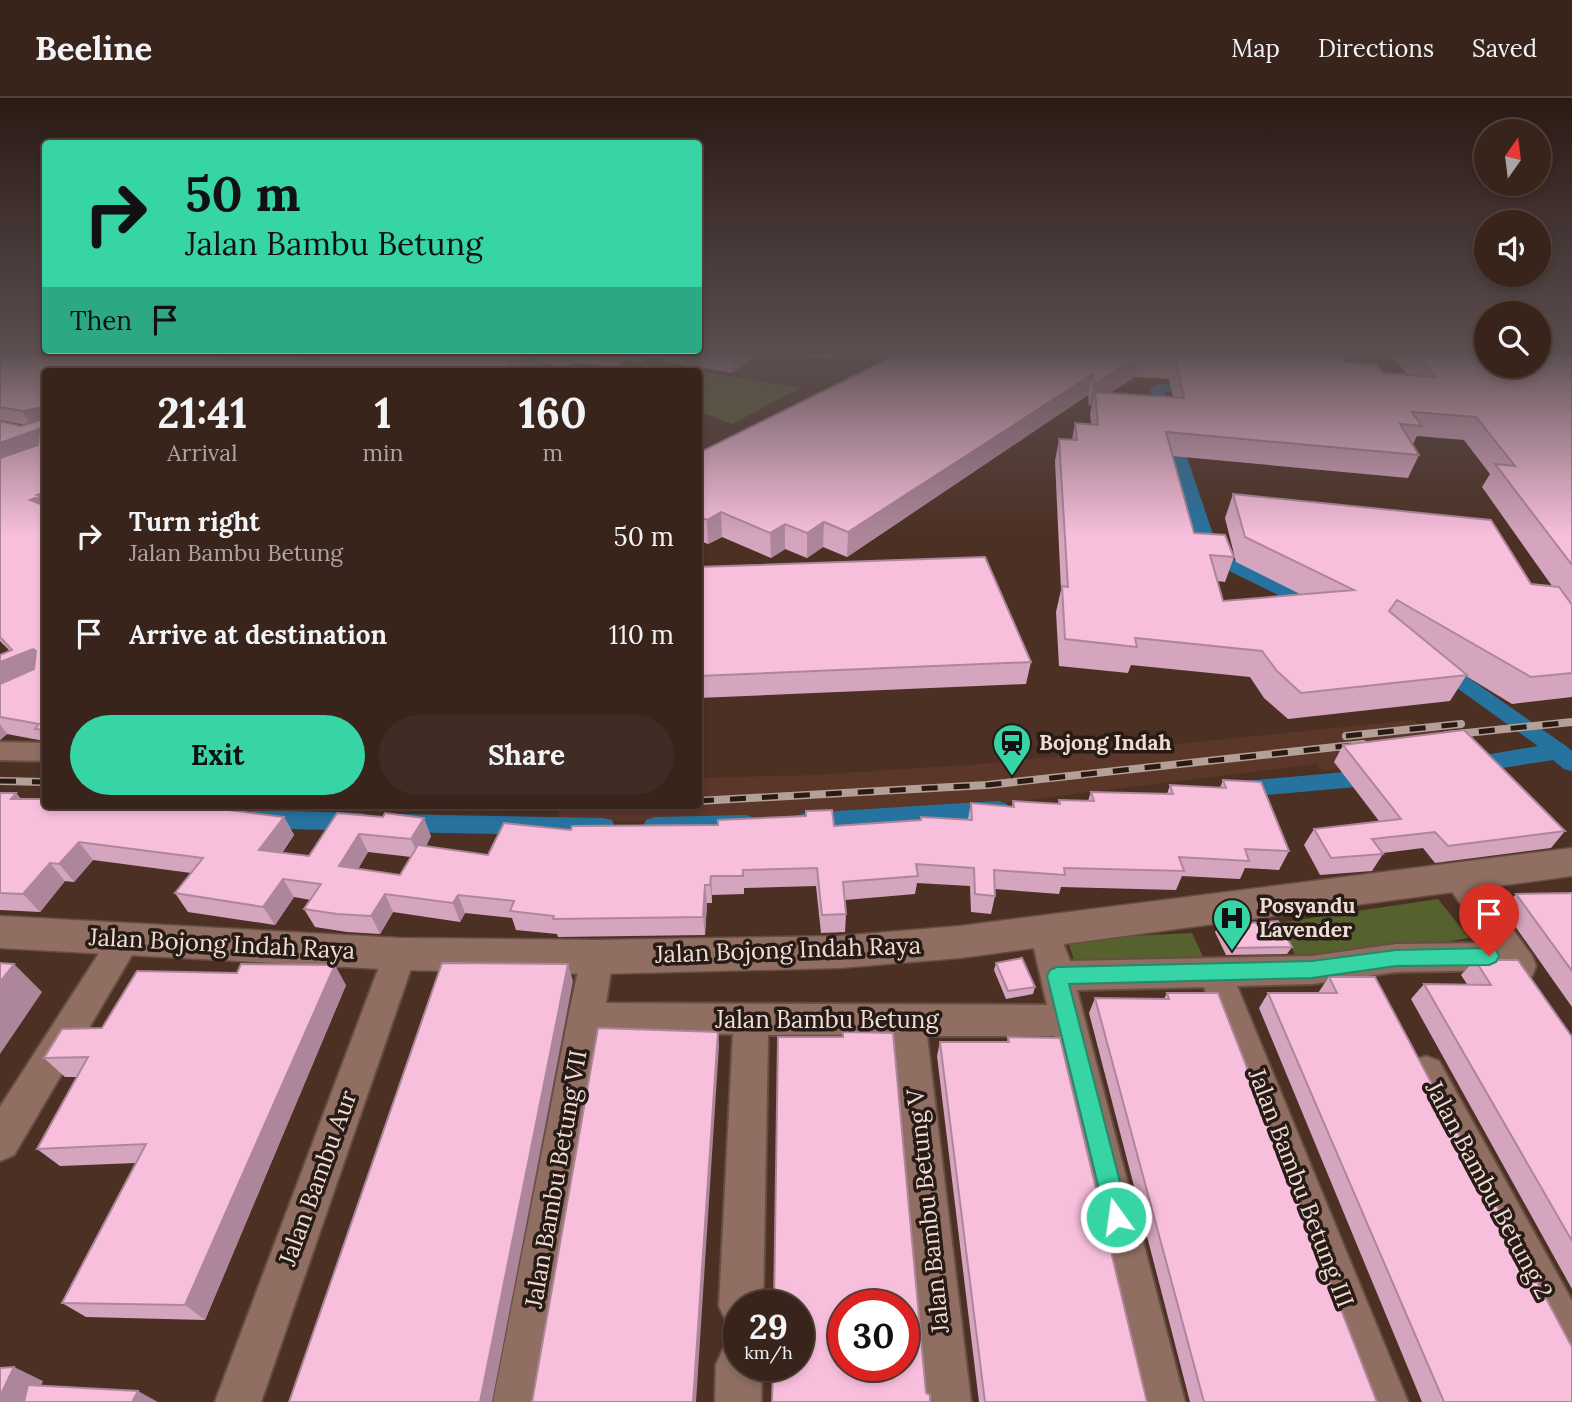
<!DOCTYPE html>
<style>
body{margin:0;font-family:Lora,serif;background:#402c24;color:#f1f3f6;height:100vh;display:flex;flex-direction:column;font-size:26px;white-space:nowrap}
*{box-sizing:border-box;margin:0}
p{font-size:23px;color:#aba4a3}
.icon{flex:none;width:38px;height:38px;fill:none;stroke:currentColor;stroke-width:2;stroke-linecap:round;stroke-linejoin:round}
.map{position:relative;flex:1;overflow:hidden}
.drawer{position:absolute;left:42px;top:270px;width:660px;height:441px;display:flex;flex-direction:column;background:#39241b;border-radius:7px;box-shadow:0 4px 10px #0003,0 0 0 2px #53413a}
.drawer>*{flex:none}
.top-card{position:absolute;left:42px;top:42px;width:660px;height:214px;border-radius:7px;box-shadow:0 4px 10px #0003,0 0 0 2px #53413a;background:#37d4a6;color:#111;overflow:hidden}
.needle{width:46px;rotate:14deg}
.tools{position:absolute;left:1474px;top:21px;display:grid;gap:14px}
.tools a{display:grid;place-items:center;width:77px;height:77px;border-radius:50%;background:#39241b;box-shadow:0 4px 10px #0003,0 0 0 2px #53413a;font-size:35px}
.speed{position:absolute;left:723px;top:1192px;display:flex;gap:14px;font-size:35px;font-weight:700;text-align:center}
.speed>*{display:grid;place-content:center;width:91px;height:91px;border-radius:50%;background:#39241b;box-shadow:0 4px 10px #0003,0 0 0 2px #53413a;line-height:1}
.speed small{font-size:18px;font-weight:400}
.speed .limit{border:10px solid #d22;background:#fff;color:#111}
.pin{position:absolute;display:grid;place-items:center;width:60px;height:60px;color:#fff;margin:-72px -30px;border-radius:50% 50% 50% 0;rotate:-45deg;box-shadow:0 0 7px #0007}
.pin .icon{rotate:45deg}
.me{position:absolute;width:77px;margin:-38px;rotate:346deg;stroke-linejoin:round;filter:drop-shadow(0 0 5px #0008)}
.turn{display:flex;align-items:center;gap:24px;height:147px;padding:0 28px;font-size:32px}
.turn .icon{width:91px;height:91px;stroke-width:2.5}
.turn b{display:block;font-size:49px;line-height:60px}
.then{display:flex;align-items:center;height:66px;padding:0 28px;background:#0003;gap:14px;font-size:26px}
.eta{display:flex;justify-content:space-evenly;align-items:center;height:119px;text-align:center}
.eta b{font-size:42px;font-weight:700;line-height:49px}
.primary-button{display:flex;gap:14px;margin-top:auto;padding:14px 28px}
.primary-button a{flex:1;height:80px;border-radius:42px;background:#37d4a6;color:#111;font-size:28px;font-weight:700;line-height:80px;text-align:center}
.primary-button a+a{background:#402c24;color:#f1f3f6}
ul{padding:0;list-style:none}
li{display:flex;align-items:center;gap:21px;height:98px;padding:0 28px}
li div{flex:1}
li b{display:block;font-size:26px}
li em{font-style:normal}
header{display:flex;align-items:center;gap:42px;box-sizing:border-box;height:98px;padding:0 35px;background:#39241b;border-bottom:2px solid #53413a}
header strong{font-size:33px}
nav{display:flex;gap:38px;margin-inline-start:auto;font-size:24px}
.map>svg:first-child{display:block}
.built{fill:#5a3729}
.green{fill:#55622e}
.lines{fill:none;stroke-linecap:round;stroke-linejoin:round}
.canal{fill:#27739f;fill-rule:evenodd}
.minor-casing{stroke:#664e44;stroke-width:4}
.tertiary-casing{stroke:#664e44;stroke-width:3}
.minor{fill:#906f62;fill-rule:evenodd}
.tertiary{fill:#906f62;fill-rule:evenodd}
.rail-casing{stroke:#b5a097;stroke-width:8}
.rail{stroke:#281b16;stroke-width:5;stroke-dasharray:16;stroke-linecap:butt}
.wall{fill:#d5a4be;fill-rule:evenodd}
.shaded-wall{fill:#ae869b}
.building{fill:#f8bfdd;stroke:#ae869b;stroke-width:2;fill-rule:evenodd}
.route{fill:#37d4a6;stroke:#248a6c;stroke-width:2}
.labels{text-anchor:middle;stroke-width:7;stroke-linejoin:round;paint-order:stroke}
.poi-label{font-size:21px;font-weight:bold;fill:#eedcd5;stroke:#281b16;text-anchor:start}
.near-street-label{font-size:24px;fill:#eedcd5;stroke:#281b16}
</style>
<header>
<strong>Beeline</strong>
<nav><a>Map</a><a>Directions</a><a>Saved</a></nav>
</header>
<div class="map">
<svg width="1572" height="1304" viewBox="0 0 1572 1304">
<rect width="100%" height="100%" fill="#4c3024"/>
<path class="built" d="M1413,622L1420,628L1464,642L1476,652L1323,673L1316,666L986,707L720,722L557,724L561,707H698V659H702L700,680L814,677L981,666Z"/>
<path class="green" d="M682,270L800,290L732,326L698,313V273H660Z
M1438,801L1469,840L1302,868L1277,825Z
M1192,835L1212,878L1082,885L1067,841Z"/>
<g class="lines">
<path class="canal" d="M1341,256H1363L1314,269L1308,265Z
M1201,281L1208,285L1206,288L1165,294L1219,454L1327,506L1329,510L1327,514H1313L1205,461L1202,457L1150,291L1157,287Z
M1436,560L1443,562L1566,648L1572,653V673L1564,671L1553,662L1464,676L1456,674L1452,668L1456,662L1538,648L1429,570L1426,566L1429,562Z
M1378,671L1386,673L1390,679L1386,685L1378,687L1234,700L1226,698L1222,692L1226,686L1234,684Z
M998,703L1007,706L1010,712L1007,718L998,721L805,733L796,730L793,724L796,718L805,715Z
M256,712L361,715L370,718L373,724L370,730L361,733L256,730L247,727L244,721L247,715Z
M396,716L603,720L612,722L615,729L612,736L603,738L396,734L387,731L384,725L387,719Z
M746,717L755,720L758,726L755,732L746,735L655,737L646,734L643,728L646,722L655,719Z"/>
<defs>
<path id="minor" d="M698,256H713L694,272H684L682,269Z
M0,644L46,645V663L0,662Z
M1459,769L1470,773L1532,858L1536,868L1532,878C1520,882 1512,883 1504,872L1396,874L1312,886L1237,888L1408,1304H1362L1204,889L1077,892L1185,1304H1139L1054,938H927L971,1304H925L892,937H768L763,1208H738V1229L726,1223L719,1208L733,936L601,935L539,1304H493L568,920L581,859L585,849L597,845L609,849L613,859L606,905L1047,907L1034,850L1039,840L1050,836L1061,840L1070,863L1312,858L1396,846L1486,845L1444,781L1448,773Z
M125,828L136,832L141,841L136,850L14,1057L0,1063V1009L114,832Z
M400,842L411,846L416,856L261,1304H215L384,856L389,846Z
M1426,958L1439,963L1572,1203V1269L1556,1263L1413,987L1408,975L1413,963Z
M738,1245V1267H762L761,1304H715L716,1267L723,1251Z"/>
<path id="tertiary" d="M1572,750V778L960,860L839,870L597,876L400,872L0,850V818L400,840L597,842L839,838L960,828Z"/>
</defs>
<use href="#minor" class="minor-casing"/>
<use href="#tertiary" class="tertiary-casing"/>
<use href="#minor" class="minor"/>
<use href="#tertiary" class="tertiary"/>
<defs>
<path id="rail" d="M1447,637L1572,624
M1346,638L1461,626
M0,683L46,684
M698,703L987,687L1363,646"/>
</defs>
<use href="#rail" class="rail-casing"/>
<use href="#rail" class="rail"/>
</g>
<path class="wall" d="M0,256L302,261H307L294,256H694L682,266L649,259L643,264L624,262L619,269L572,265L565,270L543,266L531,273H46V645L44,643L7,636L0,642V557L10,553L0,543V323L21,328L25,327L0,322Z
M700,256H757L732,275L701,269Z
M793,256H840L836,261L793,257Z
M898,256H1341L1345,264L1383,275L1407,276L1390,256H1486L1572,260V505H1570L1572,507V599L1512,606L1466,578L1450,603L1288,621L1264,600L1250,579L1131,567L1128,575L1059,568L1056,514L1061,492L1055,363L1059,341L1072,342L1075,325L1091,326L1090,315L1092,306L1089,308L1088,297L847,459L823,449L807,460L785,451L771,460L722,439L708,446L700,443H698V355ZM1135,279L1169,281L1173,299L1110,295ZM1417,338L1464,342L1490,376L1482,389L1552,488L1531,486L1233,396L1225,420L1236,464L1300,496L1223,503L1217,483L1225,484L1234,459L1194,435L1172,358L1408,380L1419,357L1413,346Z
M698,469L1031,564L1026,586L698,600Z
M1343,647L1565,733L1551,750L1435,765L1423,750L1383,755V756L1372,773L1320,777L1304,747L1314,731L1379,723L1334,664Z
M1223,682L1289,753L1279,772L1245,770L1240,781L1182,778L1176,792L1061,789L1059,796L995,791V798L991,816L971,814L970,788L917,785L915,796L845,802L846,816L845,834L821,835L816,788L744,790V796L712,797V805H707L705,837L558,839L557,836L516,832L512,820L465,815L460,824L393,814L380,836L347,834L315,829L304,811L311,802L294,799L275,827L188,814L175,795L191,775L93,762L74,784L65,783L40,814L0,812V695H16L21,701L284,719L294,737L282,755L309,758L337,715L431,738L426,748L488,757L571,732L834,728L968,721L971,705L1012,709L1013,703L1058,706L1059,702L1088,703L1091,694L1167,696L1170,687L1220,690ZM368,754L411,759L400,777L358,771Z
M1572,795V909L1503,811L1516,796Z
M1219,827L1292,849L1287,856L1226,857L1215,834Z
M1475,862L1572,939V1191L1411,901L1424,886H1467L1461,877Z
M996,865L1035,889L1033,896L1006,901L994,872Z
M1329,879L1572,1304H1422L1259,910L1268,895H1318Z
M346,887L205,1222L86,1219L62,1205L136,1065L60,1068L37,1051L77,979H65L44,960L102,930Z
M1167,895L1377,1304H1190L1089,915L1095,900L1164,901Z
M1008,939L1147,1304H979L937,958L940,944H1007Z"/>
<path class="shaded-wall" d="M221,256H252L221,272L216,258Z
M534,256H541L543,266L531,273H518L517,265Z
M562,256H570L572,265L565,270Z
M617,256H624V262L619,269Z
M643,256H649V259L643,264Z
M681,256H694L682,266Z
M738,256H757L732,275L731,261Z
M1140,258L1135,279L1096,304L1095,294L1092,306L1089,308L1094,286Z
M512,264L513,273H499Z
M1093,276L1088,297L847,459L848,434Z
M39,310L46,321L31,328L22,313Z
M39,331L46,343L0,364V345Z
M46,394V417L30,402L37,397Z
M721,414L722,439L708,446L707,422Z
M824,424L823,449L807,460V435Z
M785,426V451L771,460L770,435Z
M33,551L45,569L0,588V564Z
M0,626L7,636L0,642Z
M701,644L702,659L699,680L698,664Z
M16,695L31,714L11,701Z
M284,719L294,737L270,770L259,752Z
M424,720L431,738L419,760L411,741Z
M359,736L368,754L348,787L339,768Z
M79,744L93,762L74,784L59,766Z
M50,765L65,783L40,814L23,796Z
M711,778L712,797V805L710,787Z
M283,781L294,799L275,827L263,809Z
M705,787L707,805L705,837L703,819Z
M385,796L393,814L380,836L371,818Z
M458,797L465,815L460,824L453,805Z
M14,866L42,894L0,956V884Z
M568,866L573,883L492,1304H480Z
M335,867L346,887L205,1222L185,1207Z
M718,934L719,948L696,1304H693Z
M14,1269L43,1283L34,1304H0V1298Z
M138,1293L158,1304H132Z"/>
<path class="building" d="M0,256H221L216,258L218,261H237L250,256H287L302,261H322L325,258L319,256H534L517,265L512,264L499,273H46V394L37,397L40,398L30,402L46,408V632L35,631L39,626L0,619V586L34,571L36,553L33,551L0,564V557L12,552L0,539V360L38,347L39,331L0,345V323L21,328L40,322L39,310L22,313L0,309Z
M702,256H738L731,261Z
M898,256H1341L1345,264L1377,267L1383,275L1436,279L1416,256H1486V268H1538V256H1567L1572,260V467L1495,366L1515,368L1476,319L1412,314L1422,328L1400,326L1419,357L1166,334L1194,435L1225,437L1234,459L1210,457L1223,503L1354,492L1245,439L1233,396L1491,422L1531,486L1559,489L1572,507V575L1531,579L1397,502L1389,513L1467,577L1301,595L1277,573L1262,553L1135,540L1137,549L1065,541L1062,488L1068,489L1059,341L1077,342L1075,325L1098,327L1095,294L1184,300L1175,260L1140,258L1094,286L1093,276L848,434L824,424L807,435L785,426L770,435L721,414L707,422L698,418V355Z
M985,459L1031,564L698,578V469Z
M1464,632L1565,733L1448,748L1435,734L1372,741L1383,756L1331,760L1314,731L1401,721L1343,647Z
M698,644H701L698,664Z
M1223,682L1261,684L1289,753L1245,751L1249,763L1179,759L1184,773L1064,770L1065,777L994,772L995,798L975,796L974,770L916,766L918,778L843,784L846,816L822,817L817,770L743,772V778H711L710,787H705L703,819L553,821L554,818L510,813L514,803L458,797L453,805L385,796L371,818L337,816L304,811L321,786L283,781L263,809L175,795L203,760L79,744L59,766L50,765L23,796L0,795V695H16L11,701H46V707H189L284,719L259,752L309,758L337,715L383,719L385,715L424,720L411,741L359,736L339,768L400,777L418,747L488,757L504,725L571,732L572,728L718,727V722L806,718V713L832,712L834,728L921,722V719L972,722L971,705L1014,709L1013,703L1060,706L1059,702L1094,703L1091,694L1173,696L1170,687L1226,690Z
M1572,795V873L1516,796Z
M1278,823L1292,849L1230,850L1219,827Z
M1022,860L1035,889L1008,893L996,865Z
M1475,862H1518L1572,939V1143L1424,886L1491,887Z
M0,865L14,866L0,884Z
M442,865L568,866L480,1304H289Z
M241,866L335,867L185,1207L62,1205L146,1046L37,1051L88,959L44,960L62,931L102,930L137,873L237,875Z
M1329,879H1375L1572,1249V1304H1444L1268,895H1337Z
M1167,895H1218L1377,1304H1204L1095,900L1169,901Z
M598,930L718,934L693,1304H532Z
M843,934L893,935L926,1295L930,1297V1304H772L773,1267H798V1208H774L778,939H843ZM844,1208H903V1267H844Z
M1008,939L1060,940L1147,1304H985L940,944H1009Z
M14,1269L0,1298V1270Z
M28,1287L138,1293L132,1304H24Z"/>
<linearGradient id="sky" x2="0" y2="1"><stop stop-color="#2a1a14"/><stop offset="0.58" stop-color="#5b4e50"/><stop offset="1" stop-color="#5b4e50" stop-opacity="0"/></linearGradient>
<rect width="1572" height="438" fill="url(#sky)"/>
<path class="route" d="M1489,850L1496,852L1499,858L1496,864L1489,867L1396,868L1312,880L1069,886L1129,1119L1125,1128L1116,1132L1108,1128L1047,878L1050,872L1057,869L1312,863L1396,852Z"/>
<defs>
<symbol id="station-pin" viewBox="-11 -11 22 30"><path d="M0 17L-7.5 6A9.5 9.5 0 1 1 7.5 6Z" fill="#37d4a6" stroke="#281b16"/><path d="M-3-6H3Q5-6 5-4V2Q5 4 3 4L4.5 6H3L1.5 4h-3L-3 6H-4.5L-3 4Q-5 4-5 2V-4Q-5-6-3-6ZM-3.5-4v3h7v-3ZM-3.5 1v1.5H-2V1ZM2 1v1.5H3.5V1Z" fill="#111"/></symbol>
<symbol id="hospital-pin" viewBox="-11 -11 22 30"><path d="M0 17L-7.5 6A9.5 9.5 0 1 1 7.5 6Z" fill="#37d4a6" stroke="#281b16"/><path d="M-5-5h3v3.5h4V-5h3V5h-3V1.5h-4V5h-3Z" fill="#111"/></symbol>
</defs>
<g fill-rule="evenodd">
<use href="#station-pin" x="990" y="623" width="44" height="60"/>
<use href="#hospital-pin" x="1210" y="798" width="44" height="60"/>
</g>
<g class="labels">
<g class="poi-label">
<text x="1039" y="652">Bojong Indah</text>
<text x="1259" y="815">Posyandu<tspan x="1259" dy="24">Lavender</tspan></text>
</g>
<g class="near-street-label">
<text transform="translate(222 846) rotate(3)" y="8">Jalan Bojong Indah Raya</text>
<text transform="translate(788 852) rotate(-2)" y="8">Jalan Bojong Indah Raya</text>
<text x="827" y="930">Jalan Bambu Betung</text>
<text transform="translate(318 1080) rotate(-70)" y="8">Jalan Bambu Aur</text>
<text transform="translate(556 1081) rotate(-80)" y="8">Jalan Bambu Betung VII</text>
<text transform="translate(1301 1090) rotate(69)" y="8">Jalan Bambu Betung III</text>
<text transform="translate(1489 1092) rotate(62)" y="8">Jalan Bambu Betung 2</text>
<text transform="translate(928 1113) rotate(-96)" y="8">Jalan Bambu Betung V</text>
</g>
</g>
</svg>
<div class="tools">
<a><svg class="needle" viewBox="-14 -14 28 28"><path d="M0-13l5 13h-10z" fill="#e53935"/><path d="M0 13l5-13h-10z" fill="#aba4a3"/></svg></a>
<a><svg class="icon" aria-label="sound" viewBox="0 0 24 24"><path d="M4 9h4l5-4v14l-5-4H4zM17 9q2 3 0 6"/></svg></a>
<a><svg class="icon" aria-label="search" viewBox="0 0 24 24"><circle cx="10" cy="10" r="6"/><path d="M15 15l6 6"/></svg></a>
</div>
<div class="speed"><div>29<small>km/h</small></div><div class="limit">30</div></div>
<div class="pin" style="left:1489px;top:858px;background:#d93025"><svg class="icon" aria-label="arrive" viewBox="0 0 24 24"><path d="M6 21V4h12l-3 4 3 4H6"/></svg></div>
<svg class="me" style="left:1116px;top:1119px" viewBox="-20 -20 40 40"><circle r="17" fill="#37d4a6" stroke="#fff" stroke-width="3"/><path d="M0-11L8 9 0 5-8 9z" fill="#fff"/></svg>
<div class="top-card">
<div class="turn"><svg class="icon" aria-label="right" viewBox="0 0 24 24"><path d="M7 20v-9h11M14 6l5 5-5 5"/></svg><div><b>50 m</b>Jalan Bambu Betung</div></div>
<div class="then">Then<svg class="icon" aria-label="arrive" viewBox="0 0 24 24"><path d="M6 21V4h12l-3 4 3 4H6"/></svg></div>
</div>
<section class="drawer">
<div class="eta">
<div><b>21:41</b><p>Arrival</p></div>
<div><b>1</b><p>min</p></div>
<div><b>160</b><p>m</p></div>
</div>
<ul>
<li><svg class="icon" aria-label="right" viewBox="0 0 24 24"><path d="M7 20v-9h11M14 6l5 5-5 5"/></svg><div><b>Turn right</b><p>Jalan Bambu Betung</p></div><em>50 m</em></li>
<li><svg class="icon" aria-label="arrive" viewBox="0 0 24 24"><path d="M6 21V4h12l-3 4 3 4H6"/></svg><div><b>Arrive at destination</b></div><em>110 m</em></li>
</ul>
<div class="primary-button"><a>Exit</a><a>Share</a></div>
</section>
</div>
